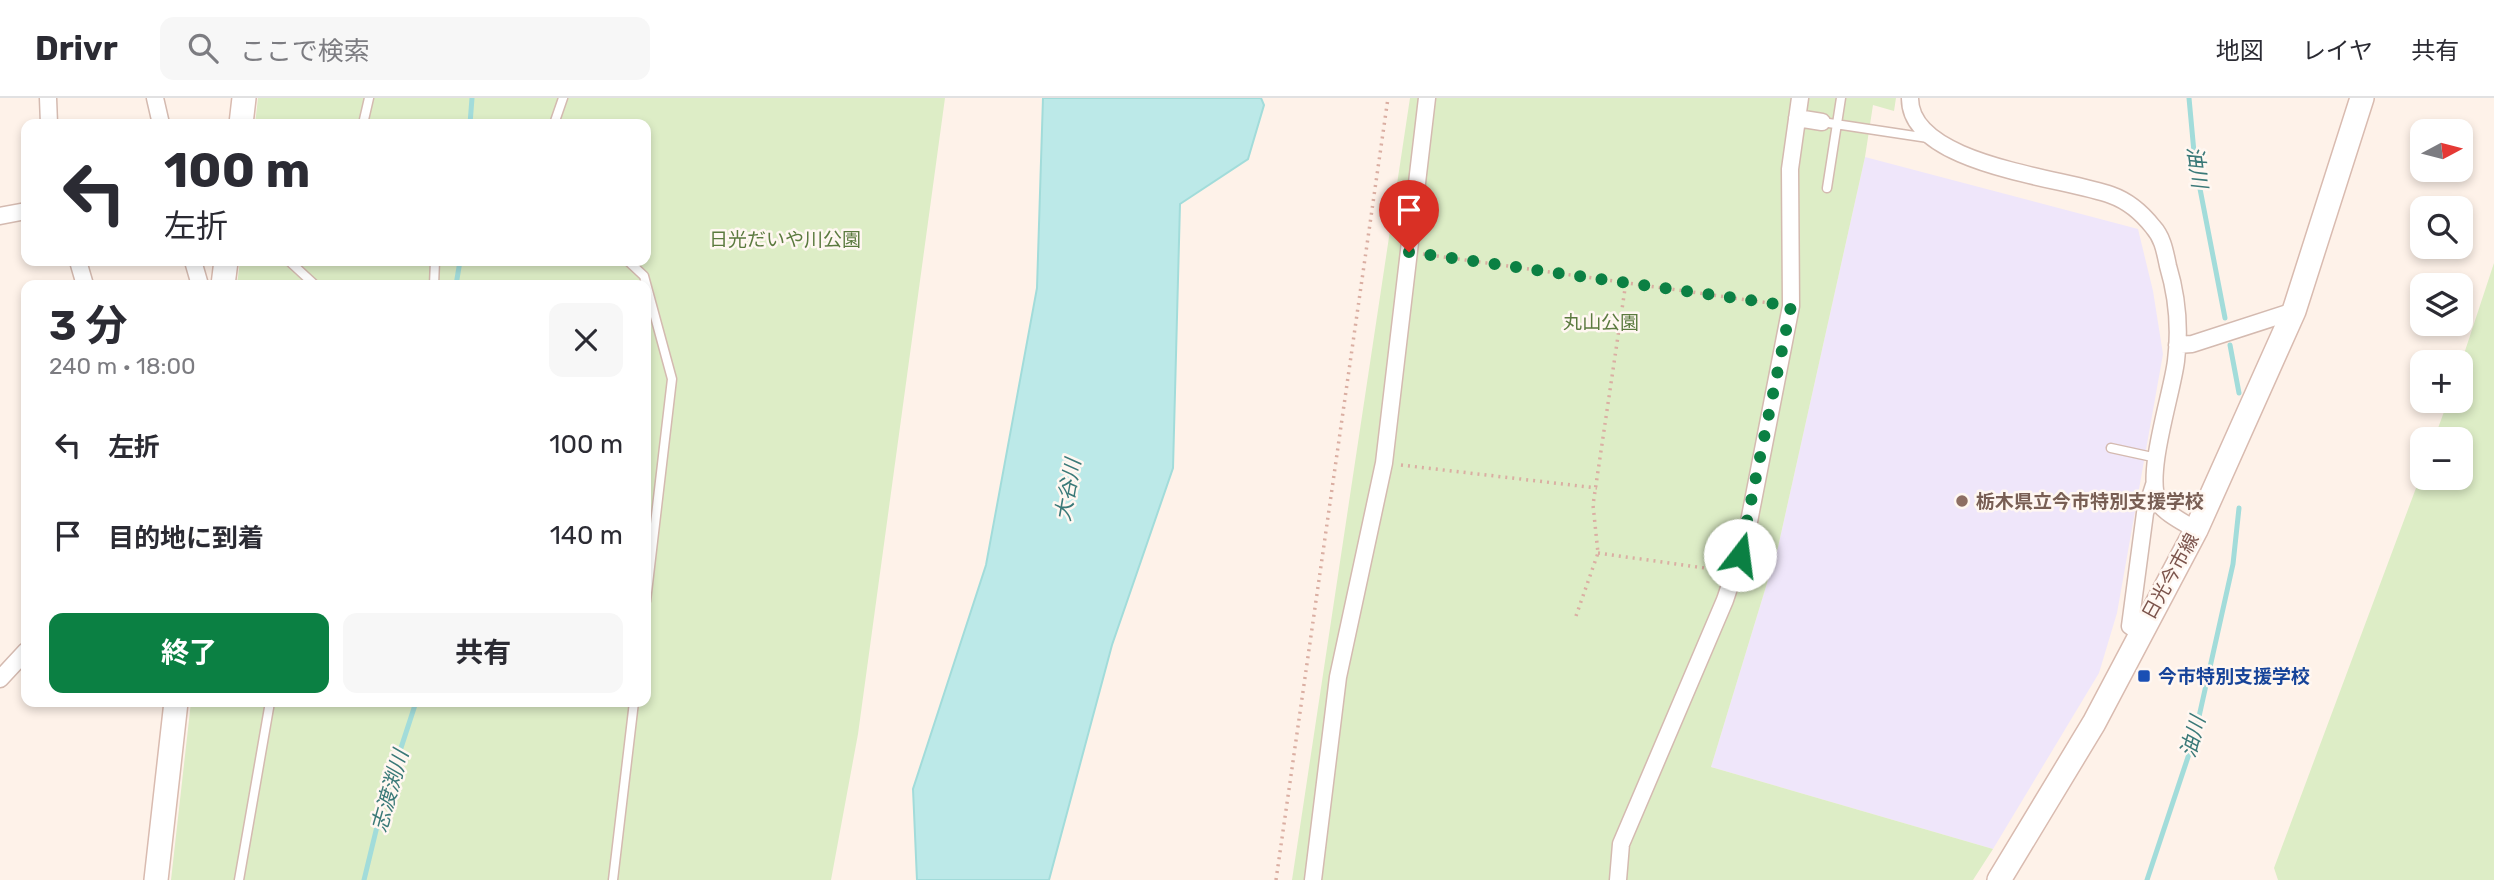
<!DOCTYPE html>
<html lang="ja">
<meta charset="utf-8">
<style>
body{margin:0;font-family:Rubik,"Noto Sans JP",sans-serif;background:#f7f7f7;color:#2b2b33;height:100vh;display:flex;flex-direction:column;font-size:26px;white-space:nowrap}
*{box-sizing:border-box;margin:0}
p{font-size:23px;color:#7c7c81}
.icon{flex:none;width:38px;height:38px;fill:none;stroke:currentColor;stroke-width:2;stroke-linecap:round;stroke-linejoin:round}
.map{position:relative;flex:1;overflow:hidden}
.details{position:absolute;left:21px;top:182px;width:630px;height:427px;display:flex;flex-direction:column;background:#fff;border-radius:14px;box-shadow:0 4px 10px #0003}
.details>*{flex:none}
.hud{position:absolute;left:21px;top:21px;width:630px;height:147px;border-radius:14px;box-shadow:0 4px 10px #0003;background:#fff;color:#2b2b33;overflow:hidden}
.needle{width:46px;rotate:83deg}
.buttons{position:absolute;left:2410px;top:21px;display:grid;gap:14px}
.buttons a{display:grid;place-items:center;width:63px;height:63px;border-radius:14px;background:#fff;box-shadow:0 4px 10px #0003;font-size:35px}
.pin{position:absolute;display:grid;place-items:center;width:60px;height:60px;color:#fff;margin:-72px -30px;border-radius:50% 50% 50% 0;rotate:-45deg;box-shadow:0 0 7px #0007}
.pin .icon{rotate:45deg}
.me{position:absolute;width:77px;margin:-38px;rotate:15deg;stroke-linejoin:round;filter:drop-shadow(0 0 5px #0008)}
.turn{display:flex;align-items:center;gap:24px;height:147px;padding:0 28px;font-size:32px}
.turn .icon{width:91px;height:91px;stroke-width:2.5}
.turn b{display:block;font-size:49px;line-height:60px}
.round{display:grid;place-items:center;flex:none;width:74px;height:74px;border-radius:14px;background:#f7f7f7}
.overview{display:flex;align-items:center;justify-content:space-between;height:119px;padding:0 28px}
h1{font-size:42px;font-weight:700;line-height:52px}
.cta{display:flex;gap:14px;margin-top:auto;padding:14px 28px}
.cta a{flex:1;height:80px;border-radius:14px;background:#0b8043;color:#fff;font-size:28px;font-weight:700;line-height:80px;text-align:center}
.cta a+a{background:#f7f7f7;color:#2b2b33}
ul{padding:0;list-style:none}
li{display:flex;align-items:center;gap:21px;height:91px;padding:0 28px}
li div{flex:1}
li b{display:block;font-size:26px}
li em{font-style:normal}
header{display:flex;align-items:center;gap:42px;box-sizing:border-box;height:98px;padding:0 35px;background:#fff;border-bottom:2px solid #e1e1e2}
header strong{font-size:33px}
nav{display:flex;gap:38px;margin-inline-start:auto;font-size:24px}
.search{width:490px;height:63px;background:#f7f7f7;display:flex;align-items:center;gap:18px;box-sizing:border-box;padding:0 24px;border-radius:14px;color:#7c7c81;font-size:26px}
.map>svg:first-child{display:block}
.education{fill:#efe6fa}
.green{fill:#ddedc6}
.water{fill:#bce9e8;stroke:#a2dcda;stroke-width:2}
.lines{fill:none;stroke-linecap:round;stroke-linejoin:round}
.stream{stroke:#a2dcda;stroke-width:5}
.lane-casing{stroke:#d4bab0;stroke-width:11}
.street-casing{stroke:#d4bab0;stroke-width:19}
.secondary-casing{stroke:#d9bbb0;stroke-width:26}
.path{stroke:#daaea2;stroke-width:3.5;stroke-dasharray:2 5;stroke-linecap:butt}
.lane{stroke:#fff;stroke-width:8}
.street{stroke:#fff;stroke-width:16}
.secondary{stroke:#fff;stroke-width:23}
.route{stroke:#0b8043;stroke-width:12;stroke-dasharray:0 21.6}
.education-dot{fill:#8d6e63;stroke:#fff7f1;stroke-width:2.5}
.transit-dot{fill:#1a4fb4;stroke:#fff7f1;stroke-width:2.5}
.labels{text-anchor:middle;stroke-width:5;stroke-linejoin:round;paint-order:stroke}
.park-label{font-size:19px;fill:#5b7a3f;stroke:#fff7f1}
.education-label{font-size:19px;font-weight:bold;fill:#785e54;stroke:#fff7f1;text-anchor:start}
.street-label{font-size:19px;fill:#7b534b;stroke:#fff7f1}
.transit-label{font-size:19px;font-weight:bold;fill:#164399;stroke:#fff7f1;text-anchor:start}
.water-label{font-size:21px;font-style:italic;fill:#3a7978;stroke:#fff7f1}
</style>
<header>
<strong>Drivr</strong>
<div class="search"><svg class="icon" aria-label="search" viewBox="0 0 24 24"><circle cx="10" cy="10" r="6"/><path d="M15 15l6 6"/></svg>ここで検索</div>
<nav><a>地図</a><a>レイヤ</a><a>共有</a></nav>
</header>
<div class="map">
<svg width="2494" height="782" viewBox="0 0 2494 782">
<rect width="100%" height="100%" fill="#fef2e9"/>
<path class="education" d="M1865,59L2138,131L2153,193L2163,256L2117,515L2099,575L1993,751L1711,669L1778,449Z"/>
<path class="green" d="M258,0H945L858,636L831,782H171L191,604H646V187H237L240,163H646V26H255Z
M1410,0H1896L1894,13L1873,7L1865,59L1778,449L1711,669L1993,751L1973,782H1292Z
M2494,165V782H2278L2274,770L2422,374V380H2460V341H2434L2448,303H2460L2461,265Z"/>
<path class="water" d="M1043,0H1261L1264,7L1248,61L1180,106L1173,370L1112,547L1049,782H917L913,691L986,467L1037,190Z"/>
<g class="lines">
<path class="stream" d="M2189,0L2195,65L2225,220
M470,26L472,0
M456,187L460,163
M2230,247L2239,295
M364,782L382,708L416,604
M2147,782L2194,641L2233,466L2239,410"/>
<defs>
<path id="lane" d="M1822,24L1928,40
M363,26L369,0
M554,26L563,0
M1827,90L1841,0
M289,163L315,187
M628,163L644,178L672,281L646,503
M434,187L435,163
M2111,350L2157,360
M239,782L270,604
M613,782L634,604"/>
<path id="street" d="M48,0L49,26
M155,0L161,26
M1910,0C1909,67 2061,79 2111,97C2128,103 2142,115 2153,129C2163,140 2165,154 2168,168C2177,198 2180,231 2176,263C2172,296 2145,375 2158,404C2164,415 2185,425 2196,432
M1797,20L1822,24
M0,118L26,113
M78,163L85,187
M193,163L200,187
M2177,247L2192,246L2294,213
M2140,535L2130,528L2145,415L2154,387
M0,581L26,553
M1313,782L1338,579L1384,365L1427,0
M1618,782L1621,746L1725,502L1746,439L1791,208L1790,71L1800,0"/>
<path id="secondary" d="M241,26L244,0
M223,187L226,163
M156,782L176,604
M1999,782L2094,625L2196,432L2294,213L2362,0"/>
</defs>
<use href="#lane" class="lane-casing"/>
<use href="#street" class="street-casing"/>
<use href="#secondary" class="secondary-casing"/>
<path class="path" d="M1423,156L1776,206
M1401,367L1597,390
M1598,455L1719,472
M1576,518L1598,455L1593,407L1626,184
M1276,782L1388,0"/>
<use href="#lane" class="lane"/>
<use href="#street" class="street"/>
<use href="#secondary" class="secondary"/>
</g>
<g class="lines">
<path class="route" d="M1409,154L1791,208L1740,457"/>
</g>
<circle class="education-dot" cx="1962" cy="403" r="7"/>
<rect class="transit-dot" x="2137" y="571" width="14" height="14" rx="3.5"/>
<g class="labels">
<g class="park-label">
<text x="785" y="148">日光だいや川公園</text>
<text x="1601" y="231">丸山公園</text>
</g>
<g class="education-label">
<text x="1976" y="410">栃木県立今市特別支援学校</text>
</g>
<g class="street-label">
<text transform="translate(2170 478) rotate(-61)" y="7">日光今市線</text>
</g>
<g class="transit-label">
<text x="2158" y="585">今市特別支援学校</text>
</g>
<g class="water-label">
<text transform="translate(2197 69) rotate(82)" y="7">油川</text>
<text transform="translate(1068 392) rotate(-80)" y="7">大谷川</text>
<text transform="translate(2193 639) rotate(-75)" y="7">油川</text>
<text transform="translate(390 693) rotate(-74)" y="7">志渡渕川</text>
</g>
</g>
</svg>
<div class="buttons">
<a><svg class="needle" viewBox="-14 -14 28 28"><path d="M0-13l5 13h-10z" fill="#e53935"/><path d="M0 13l5-13h-10z" fill="#7c7c81"/></svg></a>
<a><svg class="icon" aria-label="search" viewBox="0 0 24 24"><circle cx="10" cy="10" r="6"/><path d="M15 15l6 6"/></svg></a>
<a><svg class="icon" aria-label="layers" viewBox="0 0 24 24"><path d="M12 4l9 5-9 5-9-5zM3 14l9 5 9-5"/></svg></a>
<a>+</a>
<a>−</a>
</div>
<div class="pin" style="left:1409px;top:154px;background:#d93025"><svg class="icon" aria-label="arrive" viewBox="0 0 24 24"><path d="M6 21V4h12l-3 4 3 4H6"/></svg></div>
<svg class="me" style="left:1740px;top:457px" viewBox="-20 -20 40 40"><circle r="19" fill="#fff"/><path d="M0-13L10 11 0 6-10 11z" fill="#0b8043"/></svg>
<div class="hud">
<div class="turn"><svg class="icon" aria-label="left" viewBox="0 0 24 24"><path d="M17 20v-9H6M10 6l-5 5 5 5"/></svg><div><b>100 m</b>左折</div></div>
</div>
<section class="details">
<div class="overview"><div><h1>3 分</h1><p>240 m · 18:00</p></div><a class="round"><svg class="icon" aria-label="close" viewBox="0 0 24 24"><path d="M6 6l12 12M18 6L6 18"/></svg></a></div>
<ul>
<li><svg class="icon" aria-label="left" viewBox="0 0 24 24"><path d="M17 20v-9H6M10 6l-5 5 5 5"/></svg><div><b>左折</b></div><em>100 m</em></li>
<li><svg class="icon" aria-label="arrive" viewBox="0 0 24 24"><path d="M6 21V4h12l-3 4 3 4H6"/></svg><div><b>目的地に到着</b></div><em>140 m</em></li>
</ul>
<div class="cta"><a>終了</a><a>共有</a></div>
</section>
</div>
